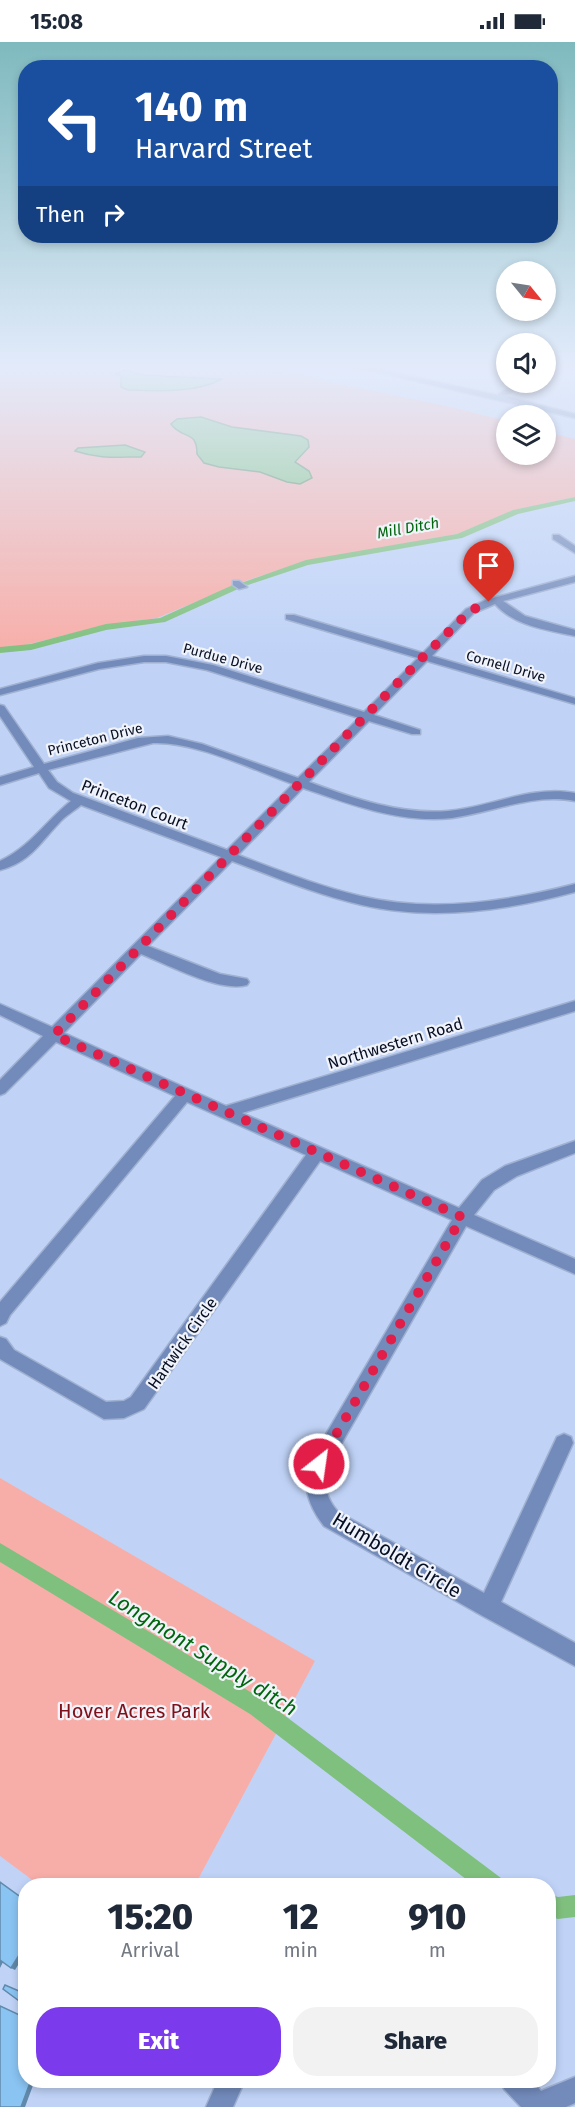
<!DOCTYPE html>
<style>
body{margin:0;font-family:"Fira Sans",sans-serif;background:#f2f2f3;color:#1f2937;height:100vh;display:flex;flex-direction:column;font-size:22px;white-space:nowrap}
*{box-sizing:border-box;margin:0}
p{font-size:20px;color:#747a83}
.icon{flex:none;width:33px;height:33px;fill:none;stroke:currentColor;stroke-width:2;stroke-linecap:round;stroke-linejoin:round}
.map{position:relative;flex:1;overflow:hidden}
.panel{position:absolute;left:18px;top:1836px;width:538px;height:210px;display:flex;flex-direction:column;background:#fff;border-radius:24px;box-shadow:0 3px 9px #0003}
.panel>*{flex:none}
.top-card{position:absolute;left:18px;top:18px;width:540px;height:183px;border-radius:24px;box-shadow:0 3px 9px #0003;background:#1a4fa0;color:#fff;overflow:hidden}
.needle{width:39px;rotate:120deg}
.buttons{position:absolute;left:496px;top:219px;display:grid;gap:12px}
.buttons a{display:grid;place-items:center;width:60px;height:60px;border-radius:50%;background:#fff;box-shadow:0 3px 9px #0003;font-size:30px}
.pin{position:absolute;display:grid;place-items:center;width:51px;height:51px;color:#fff;margin:-62px -26px;border-radius:50% 50% 50% 0;rotate:-45deg;box-shadow:0 0 6px #0007}
.pin .icon{rotate:45deg}
.me{position:absolute;width:66px;margin:-33px;rotate:30deg;stroke-linejoin:round;filter:drop-shadow(0 0 4px #0008)}
.turn{display:flex;align-items:center;gap:21px;height:126px;padding:0 18px;font-size:27px}
.turn .icon{width:78px;height:78px;stroke-width:2.5}
.turn b{display:block;font-size:42px;line-height:51px}
.then{display:flex;align-items:center;height:57px;padding:0 18px;background:#0003;gap:12px;font-size:22px}
.eta{display:flex;justify-content:space-evenly;align-items:center;height:102px;text-align:center}
.eta b{font-size:36px;font-weight:800;line-height:42px}
.cta{display:flex;gap:12px;margin-top:auto;padding:12px 18px}
.cta a{flex:1;height:69px;border-radius:24px;background:#7c3aed;color:#fff;font-size:24px;font-weight:800;line-height:69px;text-align:center}
.cta a+a{background:#f2f2f3;color:#1f2937}
.status{display:flex;justify-content:space-between;align-items:center;height:42px;padding:0 30px;background:#fff;direction:ltr}
.status svg{height:16px;fill:currentColor}
.map>svg:first-child{display:block}
.green{fill:#f8aea8}
.water{fill:#80c07e;stroke:#5b8b63;stroke-width:1.5}
.lines{fill:none;stroke-linecap:round;stroke-linejoin:round}
.canal{fill:#80c07e;fill-rule:evenodd}
.minor-casing{stroke:#9fb0d1;stroke-width:3}
.minor{fill:#738bbb;fill-rule:evenodd}
.shaded-wall{fill:#6189aa}
.building{fill:#8ac4f3;stroke:#6189aa;stroke-width:1.5}
.route{stroke:#e11d48;stroke-width:10;stroke-dasharray:0 18}
.labels{text-anchor:middle;stroke-width:4.5;stroke-linejoin:round;paint-order:stroke}
.far-street-label{font-size:14px;fill:#060e23;stroke:#f0f3f9}
.far-water-label{font-size:15px;font-style:italic;fill:#00650d;stroke:#f0f3f9}
.street-label{font-size:16px;fill:#060e23;stroke:#f0f3f9}
.near-street-label{font-size:20px;fill:#060e23;stroke:#f0f3f9}
.near-park-label{font-size:20px;fill:#80111a;stroke:#f0f3f9}
.near-water-label{font-size:21px;font-style:italic;fill:#00650d;stroke:#f0f3f9}
</style>
<div class="status"><b>15:08</b><svg viewBox="0 0 49 12"><path d="M0 12V9h3v3zM5 12V6h3v6zM10 12V3h3v9zM15 12V0h3v12zM26 1h20v11H26zM47 4h2v5h-2z"/></svg></div>
<div class="map">
<svg width="575" height="2065" viewBox="0 0 575 2065">
<rect width="100%" height="100%" fill="#c0d3f7"/>
<path class="green" d="M0,324H265L334,341L447,364L507,379V412H546V390L575,397V455L514,468L457,492L307,519L248,538L157,576L101,584L26,603L0,606Z
M0,1436L315,1619L195,1843H39L0,1814Z"/>
<path class="water" d="M125,328L142,333L222,337C197,351 157,349 128,348L121,345V334L116,332Z
M201,375L232,385L301,394L308,398L309,405L295,420L309,429L312,436L300,442L287,440L260,430L219,425L204,421L197,412C197,387 182,398 171,382L177,377Z
M125,403L145,410L141,415C116,415 99,417 75,409L78,406Z"/>
<g class="lines">
<path class="canal" d="M575,455V459L518,472L462,496L308,523L248,543L241,541L306,518L457,492L513,468Z
M235,542L239,545L238,547L165,580L106,588L31,608L0,611V605L31,602L106,582L160,576Z
M0,1501L264,1658L501,1836L503,1844H475L250,1672L0,1520Z
M549,1852L558,1855L575,1853V1875L558,1877L549,1874Z"/>
<defs>
<path id="minor" d="M349,324H365L497,353L516,341H519V345L505,354L575,372V376Z
M553,493H559L575,504V511L553,497Z
M575,534V540L503,559L525,574L575,588V594C547,588 514,584 495,562L474,571L432,614L575,656V662L427,619L374,673L420,688V692H412L369,679L309,740C352,756 401,773 448,769C491,765 531,743 575,751V759C533,751 494,770 452,776C402,782 349,762 303,746L238,813C278,828 318,844 360,854C431,871 506,860 575,842V850C506,869 432,879 362,863C317,853 275,835 232,819L148,904L220,932L247,937L249,940L247,943C220,951 167,922 141,912L64,991L226,1064L575,959V969L242,1071L459,1166L482,1138L505,1124L575,1099V1111L517,1134L494,1148L474,1173L575,1217V1232L466,1184L328,1425C323,1443 326,1456 338,1470L484,1551L557,1395L564,1392L571,1395L573,1401L501,1560L575,1601V1624L481,1573L324,1484C307,1462 301,1441 312,1416L452,1178L320,1119L144,1367L124,1376L104,1377L0,1317V1295L6,1297L14,1308L106,1360L124,1359L131,1355L306,1113L187,1060L10,1273L6,1281L0,1284V1260L175,1054L56,1000L5,1051L0,1053V1038L43,994L0,973V962L52,985L221,815L81,763C74,769 65,774 59,781C39,802 30,820 0,828V819C30,805 46,779 71,759L49,746L39,731L0,743V735L34,725L0,674V663L4,664L44,722L138,696L168,694L202,702L298,736L359,676L207,628L166,620H144L99,627L0,653V647L98,621L144,614H166L213,623L364,670L418,616L286,577V573H294L423,611L466,567L486,558ZM153,701C195,699 253,728 293,742L227,808L73,751L57,740L48,728Z
M233,539H239L247,545L239,547L233,543Z
M575,2035V2061L566,2065H521L504,2047L500,2038H532L541,2049Z
M218,2038H245L233,2065H206Z"/>
</defs>
<use href="#minor" class="minor-casing"/>
<use href="#minor" class="minor"/>
</g>
<path class="shaded-wall" d="M26,1902V1910L15,1928L11,1926Z
M0,1917L3,1920L0,1926Z
M31,2038H35L25,2065H21Z"/>
<path class="building" d="M0,1840L26,1859V1902L11,1926L0,1918Z
M5,1943L26,1952V1964L3,1947Z
M0,1964L26,1976V2038H31L21,2065H0Z"/>
<linearGradient id="sky" x2="0" y2="1"><stop stop-color="#7eb9be"/><stop offset="0.53" stop-color="#e3ebfb"/><stop offset="1" stop-color="#e3ebfb" stop-opacity="0"/></linearGradient>
<rect width="575" height="613" fill="url(#sky)"/>
<g class="lines">
<path class="route" d="M319,1422L462,1175L54,993L422,616L470,569L489,560"/>
</g>
<g class="labels">
<g class="far-street-label">
<text transform="translate(223 616) rotate(15)" y="5">Purdue Drive</text>
<text transform="translate(506 624) rotate(16)" y="5">Cornell Drive</text>
<text transform="translate(95 697) rotate(-14)" y="5">Princeton Drive</text>
</g>
<g class="far-water-label">
<text transform="translate(408 486) rotate(-10)" y="5">Mill Ditch</text>
</g>
<g class="street-label">
<text transform="translate(135 762) rotate(21)" y="6">Princeton Court</text>
<text transform="translate(395 1001) rotate(-17)" y="6">Northwestern Road</text>
<text transform="translate(182 1301) rotate(-55)" y="6">Hartwick Circle</text>
</g>
<g class="near-street-label">
<text transform="translate(397 1513) rotate(31)" y="7">Humboldt Circle</text>
</g>
<g class="near-park-label">
<text x="134" y="1676">Hover Acres Park</text>
</g>
<g class="near-water-label">
<text transform="translate(203 1611) rotate(32)" y="7">Longmont Supply ditch</text>
</g>
</g>
</svg>
<div class="buttons">
<a><svg class="needle" viewBox="-14 -14 28 28"><path d="M0-13l5 13h-10z" fill="#e53935"/><path d="M0 13l5-13h-10z" fill="#747a83"/></svg></a>
<a><svg class="icon" aria-label="sound" viewBox="0 0 24 24"><path d="M4 9h4l5-4v14l-5-4H4zM17 9q2 3 0 6"/></svg></a>
<a><svg class="icon" aria-label="layers" viewBox="0 0 24 24"><path d="M12 4l9 5-9 5-9-5zM3 14l9 5 9-5"/></svg></a>
</div>
<div class="pin" style="left:489px;top:560px;background:#d93025"><svg class="icon" aria-label="arrive" viewBox="0 0 24 24"><path d="M6 21V4h12l-3 4 3 4H6"/></svg></div>
<svg class="me" style="left:319px;top:1422px" viewBox="-20 -20 40 40"><circle r="17" fill="#e11d48" stroke="#fff" stroke-width="3"/><path d="M0-11L8 9 0 5-8 9z" fill="#fff"/></svg>
<div class="top-card">
<div class="turn"><svg class="icon" aria-label="left" viewBox="0 0 24 24"><path d="M17 20v-9H6M10 6l-5 5 5 5"/></svg><div><b>140 m</b>Harvard Street</div></div>
<div class="then">Then<svg class="icon" aria-label="right" viewBox="0 0 24 24"><path d="M7 20v-9h11M14 6l5 5-5 5"/></svg></div>
</div>
<section class="panel">
<div class="eta">
<div><b>15:20</b><p>Arrival</p></div>
<div><b>12</b><p>min</p></div>
<div><b>910</b><p>m</p></div>
</div>
<div class="cta"><a>Exit</a><a>Share</a></div>
</section>
</div>
